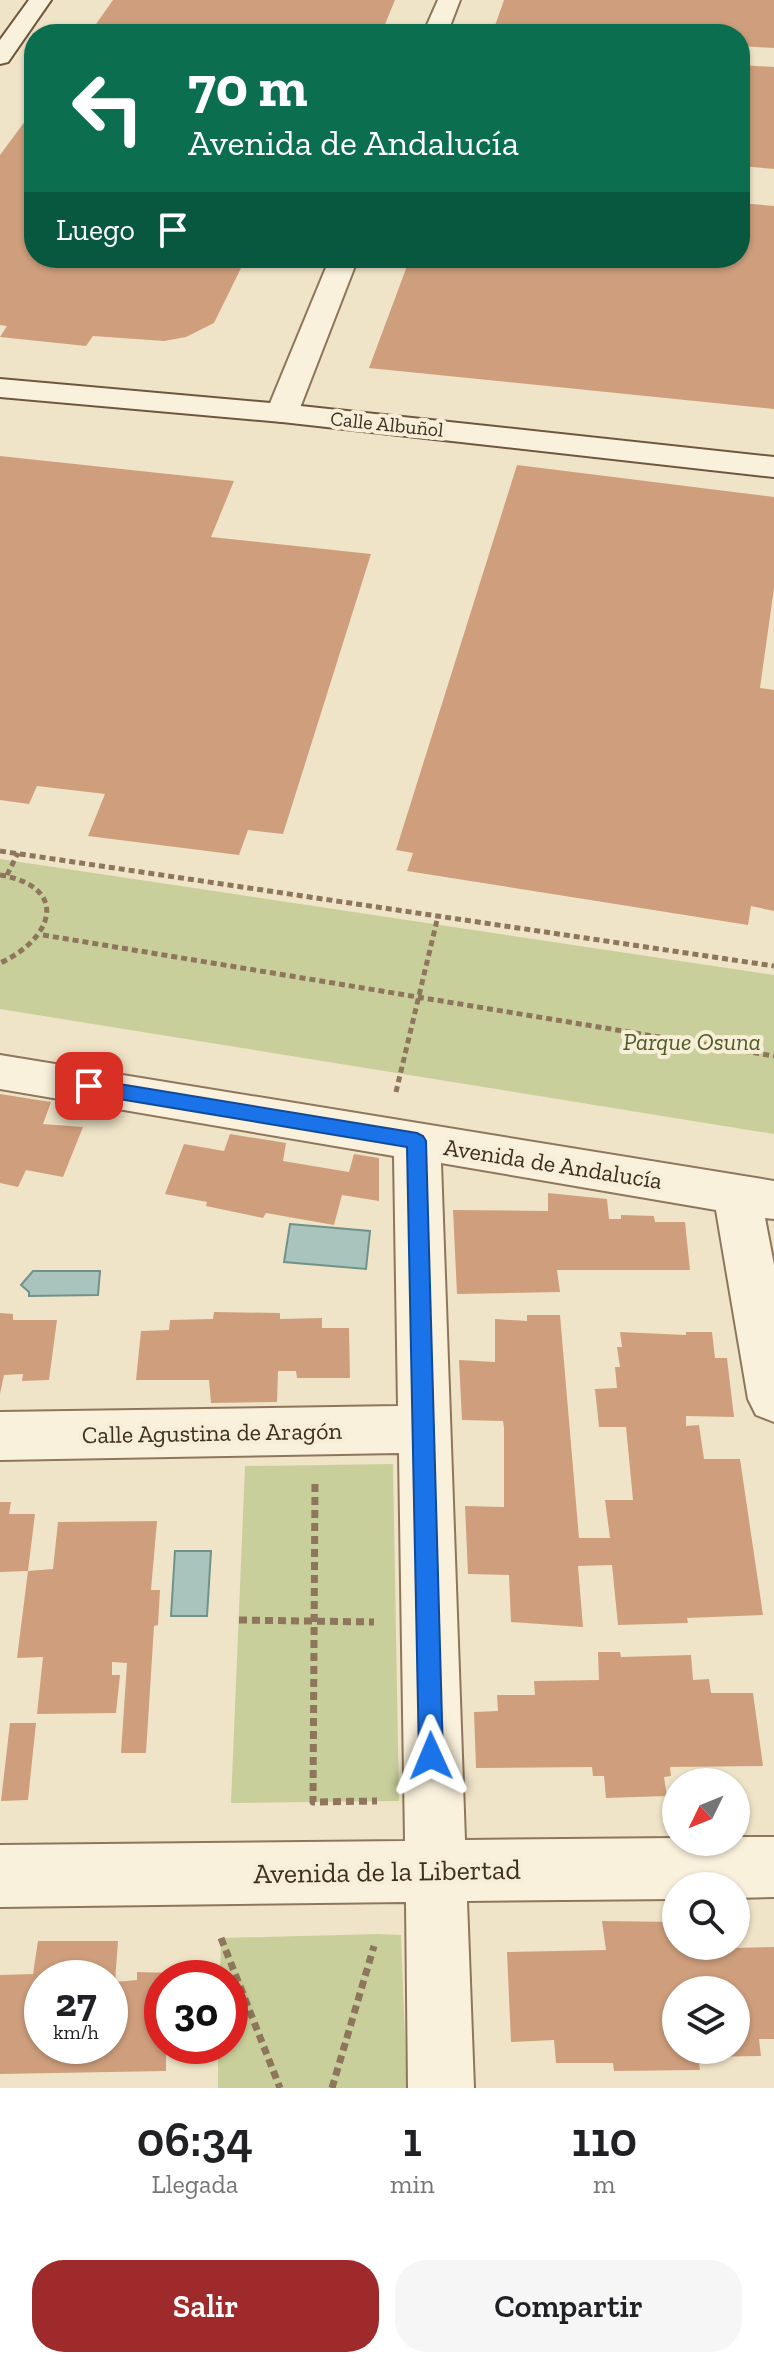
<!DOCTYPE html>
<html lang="es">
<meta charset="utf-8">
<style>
body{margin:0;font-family:"Zilla Slab",serif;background:#f6f6f6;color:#202124;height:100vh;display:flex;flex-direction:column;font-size:30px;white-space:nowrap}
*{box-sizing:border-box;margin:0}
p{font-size:26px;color:#757577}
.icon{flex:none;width:44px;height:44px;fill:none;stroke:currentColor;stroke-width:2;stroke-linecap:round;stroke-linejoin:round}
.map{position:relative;height:2088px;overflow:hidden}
.drawer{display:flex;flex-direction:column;background:#fff;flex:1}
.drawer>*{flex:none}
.banner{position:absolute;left:24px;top:24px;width:726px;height:244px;border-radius:32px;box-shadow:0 2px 6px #0004;background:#0b6e4f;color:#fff;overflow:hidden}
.needle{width:52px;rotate:227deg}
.controls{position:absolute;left:662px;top:1768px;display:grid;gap:16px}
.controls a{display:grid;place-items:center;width:88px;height:88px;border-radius:50%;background:#fff;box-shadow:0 2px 6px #0004;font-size:40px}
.speed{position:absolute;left:24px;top:1960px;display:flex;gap:16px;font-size:40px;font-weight:700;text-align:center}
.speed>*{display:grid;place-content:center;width:104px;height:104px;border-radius:50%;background:#fff;box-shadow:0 2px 6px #0004;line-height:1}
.speed small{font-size:20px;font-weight:400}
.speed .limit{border:12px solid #d22;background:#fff;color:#111}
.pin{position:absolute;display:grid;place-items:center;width:68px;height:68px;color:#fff;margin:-34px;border-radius:16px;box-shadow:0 4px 12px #0006}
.me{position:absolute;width:88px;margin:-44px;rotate:359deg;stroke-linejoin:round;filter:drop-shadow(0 0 6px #0008)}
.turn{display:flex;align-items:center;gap:28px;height:168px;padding:0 32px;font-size:36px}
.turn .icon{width:104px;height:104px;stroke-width:2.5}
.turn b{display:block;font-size:56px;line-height:68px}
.then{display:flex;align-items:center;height:76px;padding:0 32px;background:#0003;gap:16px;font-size:30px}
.eta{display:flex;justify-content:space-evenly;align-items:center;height:136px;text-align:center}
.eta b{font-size:48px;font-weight:600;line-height:56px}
.cta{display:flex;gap:16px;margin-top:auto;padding:16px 32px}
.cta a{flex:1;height:92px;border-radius:32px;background:#9e2a2b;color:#fff;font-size:32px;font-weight:600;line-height:92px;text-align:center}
.cta a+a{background:#f6f6f6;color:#202124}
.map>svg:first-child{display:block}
.green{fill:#c9cf9b}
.water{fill:#a9c4bc;stroke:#6f938a;stroke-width:2}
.building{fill:#cf9f7d;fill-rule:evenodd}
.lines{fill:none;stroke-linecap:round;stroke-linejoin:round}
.street-casing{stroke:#8d765c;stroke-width:4}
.secondary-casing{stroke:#6f573f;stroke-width:4}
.path-far1{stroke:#8d765c;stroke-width:5;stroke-dasharray:6 4;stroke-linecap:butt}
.path{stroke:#8d765c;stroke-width:7;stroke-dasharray:8 5;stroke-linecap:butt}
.street{fill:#faf1dc;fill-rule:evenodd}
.secondary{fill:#faf1dc;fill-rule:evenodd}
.route{fill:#1a73e8;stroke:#114b97;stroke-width:2}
.labels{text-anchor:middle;stroke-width:8;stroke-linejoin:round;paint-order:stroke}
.far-street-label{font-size:20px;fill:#3d2e20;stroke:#f7eed8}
.park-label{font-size:24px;font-style:italic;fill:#4d5a26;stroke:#f7eed8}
.street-label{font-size:24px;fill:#3d2e20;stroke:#f7eed8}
.near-street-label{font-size:28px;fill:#3d2e20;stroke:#f7eed8}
</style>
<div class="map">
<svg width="774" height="2088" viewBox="0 0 774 2088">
<rect width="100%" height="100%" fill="#f0e4c8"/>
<path class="green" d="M0,859L774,975V1134L0,1009Z
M393,1464L399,1801L231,1803L245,1466Z
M378,1934L401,1935L407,2088H218V2046H230V1978H220L221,1938Z"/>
<path class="water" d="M290,1224L370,1231L366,1269L284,1262Z
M33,1271H100L98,1295L29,1296V1292L21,1285Z
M175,1551H211L207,1616H171Z"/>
<path class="building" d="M113,0H395L381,34H89Z
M504,0H774V48L740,46V34H492Z
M740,65L774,67V169L740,166Z
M34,109V258H246L214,323L186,337L164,341L93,336L86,346L0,337L7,326L0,325V155Z
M740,203L774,206V409L369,368L410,258H740Z
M0,456L234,481L211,537L371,554L283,834L248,830L239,855L88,836L105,794L37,786L29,804L0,800Z
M517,465L774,497V588L760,688L774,690V911L751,906L748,925L407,871L413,853L396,850Z
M0,1094L51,1102L43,1124L83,1127L63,1177L26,1170L18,1187L0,1183Z
M230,1134L286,1143L283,1161L349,1172L354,1154L379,1158V1201L342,1195L334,1225L266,1213L263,1218L206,1206L207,1202L165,1194L184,1144L224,1151Z
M548,1193L607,1199L609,1219H621V1215L654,1216L655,1222H685L690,1270H557L560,1292L457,1294L453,1210L548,1211Z
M214,1312L280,1313V1319L322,1318V1328H349L350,1378H297L296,1371H278L277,1402L211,1403L209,1380H136L141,1331L169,1330L170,1320L213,1319Z
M0,1313L13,1314V1320H57L49,1380L22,1381L23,1374L4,1375L0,1394Z
M527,1315H560L579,1538H610L605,1500H633L626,1427H599L595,1389L617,1388L615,1367H620L617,1347H622L620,1332L686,1335V1332H712L715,1358H727L734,1417L686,1416V1426L699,1425L704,1459H740L763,1615L687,1618L688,1623L618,1625L612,1565L578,1566L583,1627L511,1622L509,1575L468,1574L465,1506L504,1507V1428L503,1421L462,1420L459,1360L495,1362V1319L527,1321Z
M0,1502H11L9,1514H35L28,1571L53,1569L58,1522L157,1521L151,1590H160L158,1625L154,1626L146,1753H121L127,1663L112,1662V1675H120L116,1713L37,1714L43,1657L17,1658L28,1571L0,1572Z
M598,1652H620L621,1657L691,1655L693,1680L709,1679L711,1693H753L763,1766L670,1767L671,1776L664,1777L667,1796L606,1798L604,1776H593L592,1767L476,1768L474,1712L498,1711L497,1695H535L534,1681L599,1680Z
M10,1723H36L28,1800L1,1801Z
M602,1921L676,1922V1946H690V1949L774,1947V2039H759L761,2056L698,2057L700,2070L614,2071L613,2063H556L554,2040L511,2042L507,1952L606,1950ZM676,1990H736V2050H676Z
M38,1941H118L115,1982L137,1980V1972L173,1973V1978H162V2046H166V2071L0,2074V1975L33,1974ZM42,1978H110V2046H42Z"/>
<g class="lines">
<defs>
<path id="street" d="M438,0H460L447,34H423Z
M330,258H358L298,413L293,420L282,422L271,420L266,413Z
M0,1055L774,1181V1219L765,1218L774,1265V1422L756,1415L748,1399L716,1210L441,1163L465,1840L676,1838V1842H736V1837H774V1897L736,1898V1886H676V1899L467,1901L474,2088H408L406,1902L0,1907V1845L405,1841L399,1453L0,1460V1412L398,1406L394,1156L0,1089Z"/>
<path id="secondary" d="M29,0H51L8,62L0,64V40Z
M0,379L282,404L774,457V477L282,422L0,397Z"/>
</defs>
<use href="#street" class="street-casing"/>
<use href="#secondary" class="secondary-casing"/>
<path class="path-far1" d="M0,851L774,966
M0,875C71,887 53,939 0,963
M7,875L18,853
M43,935L774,1056
M396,1092L438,916"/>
<path class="path" d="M315,1484L313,1802L377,1801
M239,1620L374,1622
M221,1938L280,2088
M332,2088L374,1946"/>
<use href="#street" class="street"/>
<use href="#secondary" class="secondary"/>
</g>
<path class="route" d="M89,1079L417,1133L423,1136L426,1141L443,1756L440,1764L431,1768L422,1764L419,1756L407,1147L89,1094L80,1086Z"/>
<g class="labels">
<g class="far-street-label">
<text transform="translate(387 424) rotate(6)" y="7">Calle Albuñol</text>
</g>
<g class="park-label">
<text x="692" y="1050">Parque Osuna</text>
</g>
<g class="street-label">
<text transform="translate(553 1164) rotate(9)" y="8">Avenida de Andalucía</text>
<text transform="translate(212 1433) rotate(-1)" y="8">Calle Agustina de Aragón</text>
</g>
<g class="near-street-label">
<text transform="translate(387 1871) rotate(-1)" y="10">Avenida de la Libertad</text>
</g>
</g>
</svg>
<div class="controls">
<a><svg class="needle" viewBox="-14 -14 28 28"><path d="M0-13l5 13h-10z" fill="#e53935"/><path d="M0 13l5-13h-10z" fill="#757577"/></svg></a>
<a><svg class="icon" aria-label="search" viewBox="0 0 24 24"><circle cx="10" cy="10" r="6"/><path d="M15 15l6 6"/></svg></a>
<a><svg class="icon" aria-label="layers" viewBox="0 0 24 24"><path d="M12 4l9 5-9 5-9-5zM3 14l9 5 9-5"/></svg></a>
</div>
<div class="speed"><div>27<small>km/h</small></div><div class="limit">30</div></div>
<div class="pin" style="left:89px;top:1086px;background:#d93025"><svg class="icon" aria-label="arrive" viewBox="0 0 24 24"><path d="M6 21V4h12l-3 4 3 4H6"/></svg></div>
<svg class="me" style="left:431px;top:1756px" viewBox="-20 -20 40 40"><path d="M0-17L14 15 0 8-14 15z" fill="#1a73e8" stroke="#fff" stroke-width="4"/></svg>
<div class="banner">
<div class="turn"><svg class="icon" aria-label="left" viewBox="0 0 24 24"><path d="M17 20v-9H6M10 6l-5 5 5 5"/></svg><div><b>70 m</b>Avenida de Andalucía</div></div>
<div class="then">Luego<svg class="icon" aria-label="arrive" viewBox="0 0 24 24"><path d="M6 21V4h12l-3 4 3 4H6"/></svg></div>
</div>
</div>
<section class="drawer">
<div class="eta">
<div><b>06:34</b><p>Llegada</p></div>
<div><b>1</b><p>min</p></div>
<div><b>110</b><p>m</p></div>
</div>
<div class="cta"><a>Salir</a><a>Compartir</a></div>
</section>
